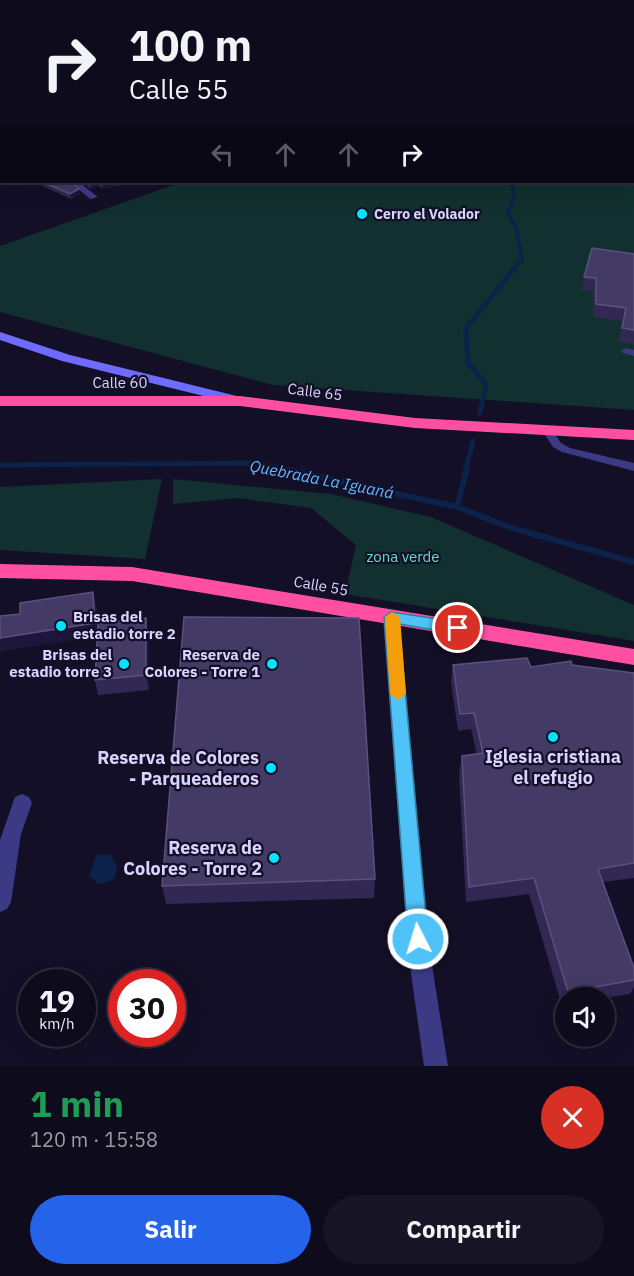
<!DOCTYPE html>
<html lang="es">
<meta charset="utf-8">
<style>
body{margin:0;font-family:"IBM Plex Sans",sans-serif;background:#171425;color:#f1f3f6;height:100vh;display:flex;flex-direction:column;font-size:22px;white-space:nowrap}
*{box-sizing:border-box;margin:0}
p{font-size:20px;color:#9b9ba3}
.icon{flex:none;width:33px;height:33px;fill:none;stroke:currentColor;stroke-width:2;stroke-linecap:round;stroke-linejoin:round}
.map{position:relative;height:1066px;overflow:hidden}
.details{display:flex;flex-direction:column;background:#0e0b1c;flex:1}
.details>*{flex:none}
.banner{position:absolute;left:0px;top:0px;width:634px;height:183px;box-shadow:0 6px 24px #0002,0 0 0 2px #2e2b3b;background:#0e0b1c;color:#f1f3f6;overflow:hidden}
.buttons{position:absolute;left:555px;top:987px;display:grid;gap:12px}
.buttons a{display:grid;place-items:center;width:60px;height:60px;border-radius:50%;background:#0e0b1c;box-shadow:0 6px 24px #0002,0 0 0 2px #2e2b3b;font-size:30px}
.speed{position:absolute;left:18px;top:969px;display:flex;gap:12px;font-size:30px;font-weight:700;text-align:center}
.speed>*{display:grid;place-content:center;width:78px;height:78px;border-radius:50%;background:#0e0b1c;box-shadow:0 6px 24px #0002,0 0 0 2px #2e2b3b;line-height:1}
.speed small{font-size:15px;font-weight:400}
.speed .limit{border:9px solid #d22;background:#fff;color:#111}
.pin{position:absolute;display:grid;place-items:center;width:51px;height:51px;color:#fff;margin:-26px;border:3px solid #fff;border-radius:50%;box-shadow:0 2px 6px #0007}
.me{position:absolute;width:66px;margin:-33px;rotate:355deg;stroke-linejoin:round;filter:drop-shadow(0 0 4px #0008)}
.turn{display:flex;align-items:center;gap:21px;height:126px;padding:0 30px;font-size:27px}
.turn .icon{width:78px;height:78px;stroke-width:2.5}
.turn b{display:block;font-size:42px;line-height:51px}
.lanes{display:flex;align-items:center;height:57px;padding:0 30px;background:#0003;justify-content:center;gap:30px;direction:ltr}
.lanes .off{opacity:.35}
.round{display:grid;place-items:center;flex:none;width:63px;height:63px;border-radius:32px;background:#171425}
.headline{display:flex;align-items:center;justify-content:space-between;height:102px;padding:0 30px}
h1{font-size:36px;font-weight:700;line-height:45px;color:#1e9e55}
.action{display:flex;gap:12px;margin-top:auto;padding:12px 30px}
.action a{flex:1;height:69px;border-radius:36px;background:#2563eb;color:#fff;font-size:24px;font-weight:700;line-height:69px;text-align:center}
.action a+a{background:#171425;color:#f1f3f6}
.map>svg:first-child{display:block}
.green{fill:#12302f}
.water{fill:#0c2248}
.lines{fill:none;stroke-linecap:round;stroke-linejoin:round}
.stream-far2{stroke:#0c2248;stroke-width:4}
.stream-far1{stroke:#0c2248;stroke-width:5}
.stream{stroke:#0c2248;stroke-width:6}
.lane{fill:#3d3a85;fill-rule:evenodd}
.street{fill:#3d3a85;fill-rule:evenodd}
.secondary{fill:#6f6bff;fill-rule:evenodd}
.highway{fill:#ff4fa3;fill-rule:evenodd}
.wall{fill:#312854}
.shaded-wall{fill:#1d163a}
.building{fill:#433a66;stroke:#5a527e;stroke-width:1.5}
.route{fill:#4fc3f7;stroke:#337fa1;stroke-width:1.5}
.slow{fill:#f59e0b}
.poi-dot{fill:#00e5ff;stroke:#130f26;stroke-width:2}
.labels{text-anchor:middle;stroke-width:4.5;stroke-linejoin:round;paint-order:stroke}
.far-poi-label{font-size:14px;font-weight:bold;fill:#d9d4ff;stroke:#130f26;text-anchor:start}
.street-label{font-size:15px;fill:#d9d4ff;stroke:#130f26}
.park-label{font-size:15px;fill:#5fe0c0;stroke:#130f26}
.poi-label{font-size:15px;font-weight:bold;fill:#d9d4ff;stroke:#130f26;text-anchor:end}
.water-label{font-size:16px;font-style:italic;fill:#62b6ff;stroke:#130f26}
.near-poi-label{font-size:18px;font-weight:bold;fill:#d9d4ff;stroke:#130f26;text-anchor:end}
</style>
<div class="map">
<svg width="634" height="1066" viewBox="0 0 634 1066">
<rect width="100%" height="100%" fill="#130f26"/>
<path class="green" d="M0,0H634V410L273,385L0,312V246L182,182H633V2H2L0,29Z
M162,479L145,559L0,550V487Z
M173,479L331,494L431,517L634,605V641L345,594L356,545L311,508L238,498L173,504Z"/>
<path class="water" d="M110,854L117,867L116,876L111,881L98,884L89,876L96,855Z"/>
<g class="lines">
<path class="stream-far2" d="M510,182L515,195L508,213L516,228L522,260L512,270"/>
<path class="stream-far1" d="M480,413L486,384L468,363L466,328L514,269
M0,465L255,463L282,469
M466,469L473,441"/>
<path class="stream" d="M275,467L457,507L512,528L634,562
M457,507L467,467"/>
<path class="lane" d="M284,0H290V2H285Z
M451,0H457L458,2H453Z
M633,43H634V47H633Z
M633,119H634V123H633Z
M626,348L634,350V356L623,353L621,351Z
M548,429L552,430L561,443L570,448L634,463V471L562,452L553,447L543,432Z"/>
<path class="street" d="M0,111H2L0,116Z
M2,165V171L0,172V166Z
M70,182H79L98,197L90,199Z
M391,611L397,613L399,617L431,959L448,1066H424L409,959L383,617L385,613Z
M22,794L29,797L32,803L21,834L11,902L7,909L0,912V840L15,797Z"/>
<path class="secondary" d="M0,332L70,355L245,398L246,401L240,405L62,361L0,340Z"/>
<path class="highway" d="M0,396H240L415,418L634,430V440L415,428L240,406H0Z
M0,564L132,567L634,649V665L132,581L0,578Z"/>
</g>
<path class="wall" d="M34,182H73L80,194L71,199Z
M81,182H135L102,189L99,186L91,189Z
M634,254V344L619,342L622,321L593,317V291L581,290L584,277Z
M93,592L96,605L98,626L146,618L149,633V690L98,695L95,680L97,636L0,651V616L20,614Z
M453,665L531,667L572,665L634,673V878L603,882L634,968V987L630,994L604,998H566V1005L562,1006L529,894L466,902L459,773L462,756L477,754L471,729L458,731L451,682Z
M375,879L374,898L166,904L162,886Z"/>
<path class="shaded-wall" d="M98,182L99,186L91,189V184Z
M116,182H135L102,189L101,185Z
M79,189L80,194L71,199L70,194Z
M93,592L96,605L98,636L0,651V638Z
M146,618L149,633V690L146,675Z"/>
<path class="building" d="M2,28V53L0,54V29Z
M43,182H73L79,189L70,194Z
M87,182H98L91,184Z
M98,182H116L101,185Z
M592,248L634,254V330L622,328L626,308L596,304V278L584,277Z
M93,592L95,623L0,638V616L20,614V603Z
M184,617L359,618L375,879L162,886Z
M146,618V675L95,680L98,623Z
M527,658L531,667L571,661L572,665L634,673V863L598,869L634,968V980L568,992L534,878L469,887L462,756L483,753L474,713L460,714L453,665Z"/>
<path class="route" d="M391,612L458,622L465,628L458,634L399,624L428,939L425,946L418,949L411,946L408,939L384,617Z"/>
<path class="slow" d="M392,612L400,617L406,694L398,700L390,694L385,617Z"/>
<g class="poi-dot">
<circle cx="362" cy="214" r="6"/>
<circle cx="61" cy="626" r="6"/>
<circle cx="124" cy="664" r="6"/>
<circle cx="272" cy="664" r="6"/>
<circle cx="553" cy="737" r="6"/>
<circle cx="271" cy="768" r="6"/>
<circle cx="274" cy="858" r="6"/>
</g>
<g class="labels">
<g class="far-poi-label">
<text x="374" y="219">Cerro el Volador</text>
</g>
<g class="street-label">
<text x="120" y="388">Calle 60</text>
<text transform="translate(315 392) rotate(7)" y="5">Calle 65</text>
<text transform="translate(321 586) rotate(10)" y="5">Calle 55</text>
</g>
<g class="park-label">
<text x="403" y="562">zona verde</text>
</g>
<g class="poi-label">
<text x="73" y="622" text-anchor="start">Brisas del<tspan x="73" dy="17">estadio torre 2</tspan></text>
<text x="112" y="660">Brisas del<tspan x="112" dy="17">estadio torre 3</tspan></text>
<text x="260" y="660">Reserva de<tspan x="260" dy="17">Colores - Torre 1</tspan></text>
</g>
<g class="water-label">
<text transform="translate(322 479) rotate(11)" y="6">Quebrada La Iguaná</text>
</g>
<g class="near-poi-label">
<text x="553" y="763" text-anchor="middle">Iglesia cristiana<tspan x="553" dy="21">el refugio</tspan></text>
<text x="259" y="764">Reserva de Colores<tspan x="259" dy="21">- Parqueaderos</tspan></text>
<text x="262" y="854">Reserva de<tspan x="262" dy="21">Colores - Torre 2</tspan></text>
</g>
</g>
</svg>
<div class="buttons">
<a><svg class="icon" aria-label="sound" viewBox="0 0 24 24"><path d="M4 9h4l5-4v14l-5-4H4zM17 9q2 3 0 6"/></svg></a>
</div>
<div class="speed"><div>19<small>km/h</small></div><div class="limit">30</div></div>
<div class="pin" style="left:458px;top:628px;background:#d93025"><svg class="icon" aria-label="arrive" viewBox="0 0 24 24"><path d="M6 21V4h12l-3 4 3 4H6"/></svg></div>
<svg class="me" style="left:418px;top:939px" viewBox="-20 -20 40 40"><circle r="17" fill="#4fc3f7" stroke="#fff" stroke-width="3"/><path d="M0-11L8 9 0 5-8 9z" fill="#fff"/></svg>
<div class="banner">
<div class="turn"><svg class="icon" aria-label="right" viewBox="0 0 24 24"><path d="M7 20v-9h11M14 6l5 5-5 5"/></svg><div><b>100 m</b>Calle 55</div></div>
<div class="lanes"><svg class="icon off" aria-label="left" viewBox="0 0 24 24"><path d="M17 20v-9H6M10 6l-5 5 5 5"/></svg><svg class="icon off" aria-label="ahead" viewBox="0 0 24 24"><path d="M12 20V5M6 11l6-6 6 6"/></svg><svg class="icon off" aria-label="ahead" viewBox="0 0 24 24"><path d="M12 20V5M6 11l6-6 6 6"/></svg><svg class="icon" aria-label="right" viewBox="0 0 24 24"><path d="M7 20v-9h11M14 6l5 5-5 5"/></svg></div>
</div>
</div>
<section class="details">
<div class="headline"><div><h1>1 min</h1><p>120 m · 15:58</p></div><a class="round" style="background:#d93025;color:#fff"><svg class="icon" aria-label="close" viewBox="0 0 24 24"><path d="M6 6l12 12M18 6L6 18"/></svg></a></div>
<div class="action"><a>Salir</a><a>Compartir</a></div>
</section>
